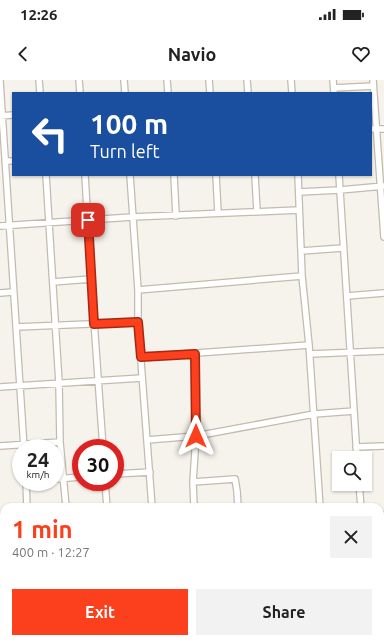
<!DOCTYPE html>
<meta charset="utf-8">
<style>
body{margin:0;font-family:Ubuntu,sans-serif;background:#f2f2f2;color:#222;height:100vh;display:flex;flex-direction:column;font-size:15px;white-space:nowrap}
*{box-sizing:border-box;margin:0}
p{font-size:13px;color:#767676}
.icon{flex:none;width:22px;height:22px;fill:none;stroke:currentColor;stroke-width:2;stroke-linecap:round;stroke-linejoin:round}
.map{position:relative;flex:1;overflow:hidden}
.drawer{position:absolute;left:0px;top:423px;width:384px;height:140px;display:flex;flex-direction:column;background:#fff;border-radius:12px 12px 0 0;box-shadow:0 1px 3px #0004}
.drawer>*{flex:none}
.hud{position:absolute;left:12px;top:12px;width:360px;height:84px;border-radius:0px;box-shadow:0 1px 3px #0004;background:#1a4fa0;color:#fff;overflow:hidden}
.fabs{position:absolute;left:332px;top:371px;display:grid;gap:8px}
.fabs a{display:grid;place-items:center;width:40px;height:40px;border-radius:0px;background:#fff;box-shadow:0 1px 3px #0004;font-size:20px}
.speed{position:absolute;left:12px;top:359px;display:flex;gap:8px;font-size:20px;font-weight:700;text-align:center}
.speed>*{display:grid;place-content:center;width:52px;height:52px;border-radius:50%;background:#fff;box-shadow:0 1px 3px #0004;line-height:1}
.speed small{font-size:10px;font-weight:400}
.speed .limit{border:6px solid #d22;background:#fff;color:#111}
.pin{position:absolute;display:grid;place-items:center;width:34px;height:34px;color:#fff;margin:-17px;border-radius:8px;box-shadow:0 2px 6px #0006}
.me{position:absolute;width:44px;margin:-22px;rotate:0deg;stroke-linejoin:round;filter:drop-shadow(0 0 3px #0008)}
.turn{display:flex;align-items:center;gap:14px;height:84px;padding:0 12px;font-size:18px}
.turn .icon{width:52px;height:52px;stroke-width:2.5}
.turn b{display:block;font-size:28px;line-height:34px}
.round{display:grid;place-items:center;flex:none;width:42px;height:42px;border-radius:0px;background:#f2f2f2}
.headline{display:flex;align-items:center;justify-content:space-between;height:68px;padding:0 12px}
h1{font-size:24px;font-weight:700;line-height:30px;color:#fc3f1d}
.cta{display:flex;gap:8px;margin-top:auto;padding:8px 12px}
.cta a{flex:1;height:46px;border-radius:0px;background:#fc3f1d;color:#fff;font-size:16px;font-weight:700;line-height:46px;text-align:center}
.cta a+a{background:#f2f2f2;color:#222}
.status{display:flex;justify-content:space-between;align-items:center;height:28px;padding:0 20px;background:#fff;direction:ltr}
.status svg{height:11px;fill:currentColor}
header{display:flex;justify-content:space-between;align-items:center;height:52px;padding:0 12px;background:#fff;font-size:18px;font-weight:700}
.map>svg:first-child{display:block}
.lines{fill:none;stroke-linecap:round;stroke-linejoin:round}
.minor-casing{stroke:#c2bbae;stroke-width:8}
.minor{stroke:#fff;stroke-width:5.5}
.route-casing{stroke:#a42913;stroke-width:10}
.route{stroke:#fc3f1d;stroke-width:7}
</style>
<div class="status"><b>12:26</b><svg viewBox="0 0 49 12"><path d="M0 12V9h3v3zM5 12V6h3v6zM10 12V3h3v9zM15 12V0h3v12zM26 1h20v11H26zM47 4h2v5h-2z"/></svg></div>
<header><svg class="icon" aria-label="back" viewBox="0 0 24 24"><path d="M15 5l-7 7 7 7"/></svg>Navio<svg class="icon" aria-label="heart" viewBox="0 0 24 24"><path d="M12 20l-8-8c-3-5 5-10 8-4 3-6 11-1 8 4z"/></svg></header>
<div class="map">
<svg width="384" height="563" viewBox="0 0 384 563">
<rect width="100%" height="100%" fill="#f6f3ec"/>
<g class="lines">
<defs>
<path id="minor" d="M39,0L40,13
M79,0L80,13
M124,0L125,13
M167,0L168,13
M209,0L210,13
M247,0L248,13
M291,0L292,13
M333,0L334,13
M373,0L384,157
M0,1L24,368
M334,8L373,6
M0,36L13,35
M371,49H384
M5,81H13
M46,95L59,303L60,362L66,427
M85,95L91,199L103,368
M130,95L138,210V242L152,427
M174,95L176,136
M216,95L218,133
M255,95L257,132
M298,95L302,196L309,265L320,427
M339,95L357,378
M299,112L340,110L384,106
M0,146L132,137L299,130
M301,171L343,168
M53,202L91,199
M138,210L302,196
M0,213L13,212
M347,216L384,213
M16,247L138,242
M310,274L384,271
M141,277L309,265
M0,307L142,298
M147,360L196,356L314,334L354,331
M0,366L60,362
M356,367L384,366
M115,394L150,392
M55,399L81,397
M26,402L27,427
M105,402L107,427
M193,402L235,399L237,411L238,427
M359,404L361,427
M194,427L193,402L196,356L195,274
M380,435H384
M0,460H4
M380,497H384
M0,520L4,519
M34,559V563
M76,559V563L114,559H134
M160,559V563
M205,559V563
M245,559V563
M286,559V563
M326,559V563
M370,559V563"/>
</defs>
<use href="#minor" class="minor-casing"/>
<use href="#minor" class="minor"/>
</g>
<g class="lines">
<defs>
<path id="route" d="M88,140L94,244L138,242L141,277L195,274L196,356"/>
</defs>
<use href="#route" class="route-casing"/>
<use href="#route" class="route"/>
</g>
</svg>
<div class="fabs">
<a><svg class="icon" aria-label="search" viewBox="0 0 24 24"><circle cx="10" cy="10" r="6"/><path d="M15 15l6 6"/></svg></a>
</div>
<div class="speed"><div>24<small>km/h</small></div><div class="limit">30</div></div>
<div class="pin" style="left:88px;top:140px;background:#d93025"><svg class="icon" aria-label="arrive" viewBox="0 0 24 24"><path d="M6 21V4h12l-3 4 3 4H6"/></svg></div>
<svg class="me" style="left:196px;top:356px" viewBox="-20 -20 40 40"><path d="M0-17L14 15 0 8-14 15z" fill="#fc3f1d" stroke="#fff" stroke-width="4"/></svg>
<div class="hud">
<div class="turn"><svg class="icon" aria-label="left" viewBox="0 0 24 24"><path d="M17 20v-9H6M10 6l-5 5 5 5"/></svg><div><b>100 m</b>Turn left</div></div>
</div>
<section class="drawer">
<div class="headline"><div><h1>1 min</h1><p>400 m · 12:27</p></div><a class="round"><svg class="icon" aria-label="close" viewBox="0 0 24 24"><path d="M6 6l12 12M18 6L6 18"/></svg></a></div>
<div class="cta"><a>Exit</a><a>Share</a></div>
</section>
</div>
